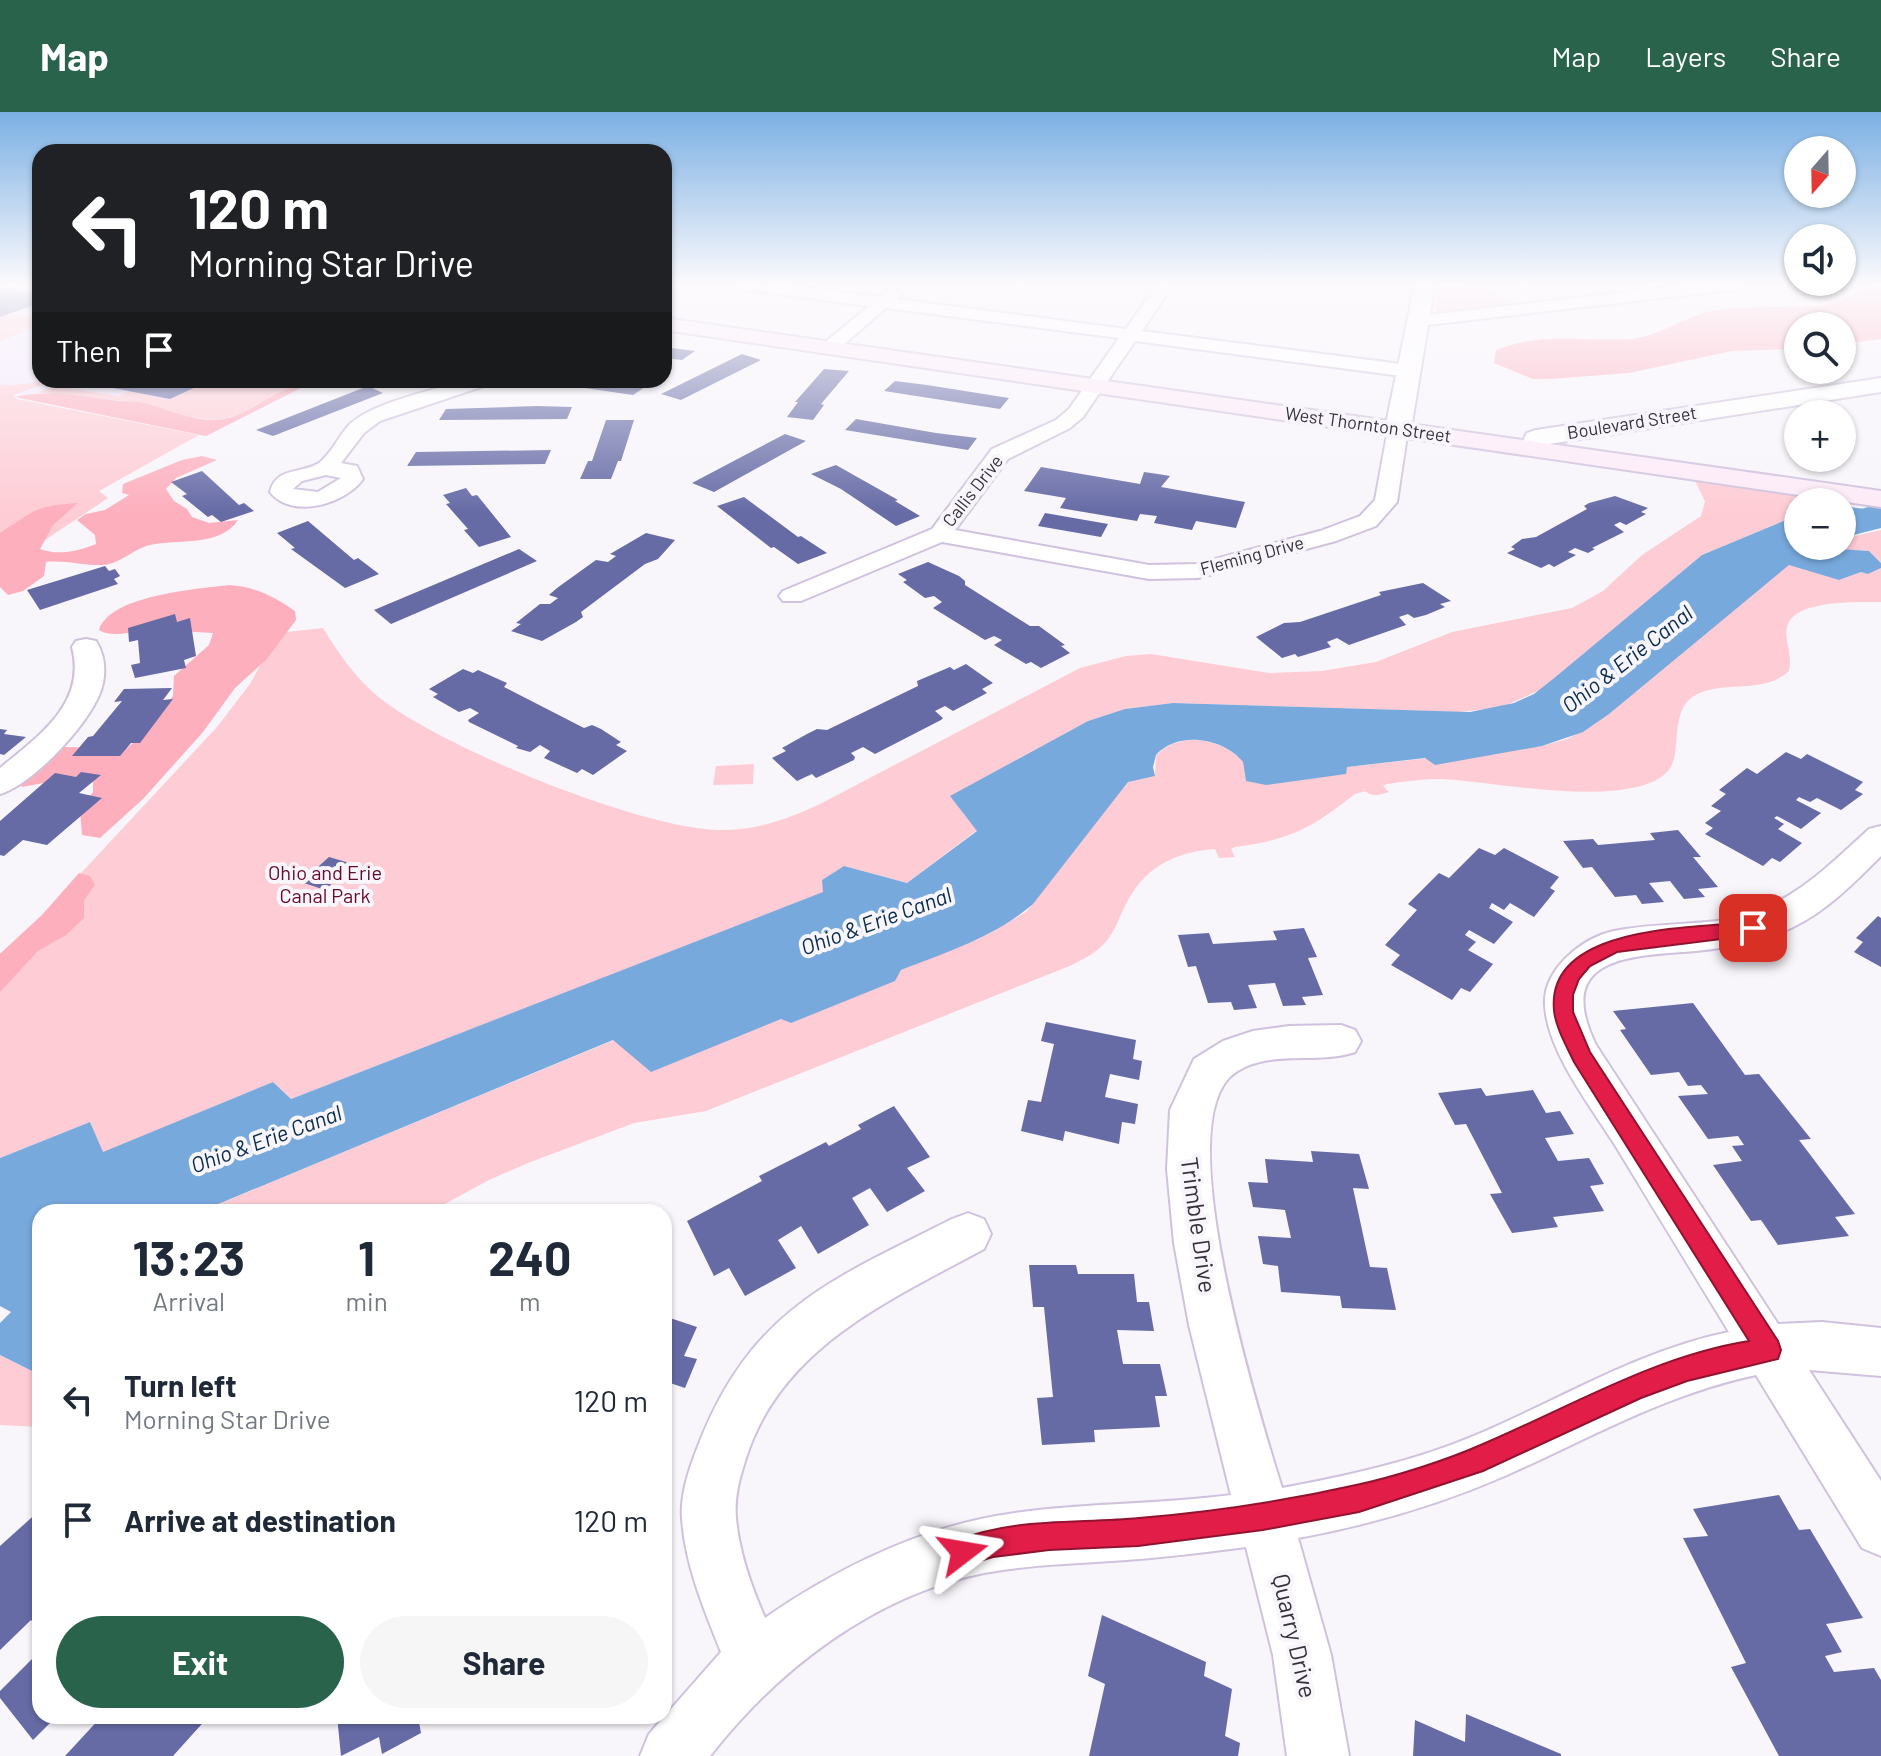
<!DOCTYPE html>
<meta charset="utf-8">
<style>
body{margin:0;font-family:Barlow,sans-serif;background:#f6f6f7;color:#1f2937;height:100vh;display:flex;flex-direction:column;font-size:30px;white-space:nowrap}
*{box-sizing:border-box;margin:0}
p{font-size:26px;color:#747a83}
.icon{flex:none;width:44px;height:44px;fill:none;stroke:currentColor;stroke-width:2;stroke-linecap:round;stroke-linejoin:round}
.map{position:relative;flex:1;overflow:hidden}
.drawer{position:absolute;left:32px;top:1092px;width:640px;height:520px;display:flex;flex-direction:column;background:#fff;border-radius:24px;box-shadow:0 2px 6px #0004}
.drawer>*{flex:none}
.top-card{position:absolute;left:32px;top:32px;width:640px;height:244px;border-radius:24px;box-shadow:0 2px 6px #0004;background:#202124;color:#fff;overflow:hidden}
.needle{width:52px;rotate:200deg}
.buttons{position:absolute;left:1784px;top:24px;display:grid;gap:16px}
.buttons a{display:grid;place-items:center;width:72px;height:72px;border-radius:50%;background:#fff;box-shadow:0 2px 6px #0004;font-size:40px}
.pin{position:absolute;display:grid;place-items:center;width:68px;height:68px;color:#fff;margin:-34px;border-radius:16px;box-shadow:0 4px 12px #0006}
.me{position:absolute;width:88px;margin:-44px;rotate:76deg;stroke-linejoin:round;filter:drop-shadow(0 0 6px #0008)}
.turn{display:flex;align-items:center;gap:28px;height:168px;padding:0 24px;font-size:36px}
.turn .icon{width:104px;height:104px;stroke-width:2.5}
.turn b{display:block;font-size:56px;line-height:68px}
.then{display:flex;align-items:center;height:76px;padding:0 24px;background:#0003;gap:16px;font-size:30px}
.eta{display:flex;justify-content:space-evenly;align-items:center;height:136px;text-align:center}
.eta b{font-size:48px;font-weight:700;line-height:56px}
.action{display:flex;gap:16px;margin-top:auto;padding:16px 24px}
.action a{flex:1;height:92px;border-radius:48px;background:#2a634b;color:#fff;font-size:32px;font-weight:700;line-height:92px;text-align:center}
.action a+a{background:#f6f6f7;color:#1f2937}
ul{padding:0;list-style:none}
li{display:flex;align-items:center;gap:24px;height:120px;padding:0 24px}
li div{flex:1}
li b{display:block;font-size:30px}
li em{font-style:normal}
header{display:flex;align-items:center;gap:48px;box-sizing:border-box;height:112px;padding:0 40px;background:#2a634b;color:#fff}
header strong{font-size:38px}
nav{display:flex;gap:44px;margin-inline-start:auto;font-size:28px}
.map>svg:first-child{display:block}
.built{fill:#f2e7fd}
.green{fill:#feccd5}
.forest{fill:#fdafbe}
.water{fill:#78a9dd}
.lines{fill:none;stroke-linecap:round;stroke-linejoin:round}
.canal{fill:#78a9dd;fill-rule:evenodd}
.building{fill:#666ba6}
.minor-casing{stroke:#d0c2de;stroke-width:4}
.tertiary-casing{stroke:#d0c2de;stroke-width:4}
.secondary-casing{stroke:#d0c2de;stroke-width:4}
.minor{fill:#fff;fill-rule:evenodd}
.tertiary{fill:#fff;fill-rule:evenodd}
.secondary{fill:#fdebf8;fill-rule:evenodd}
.route{fill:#e11d48;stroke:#92132f;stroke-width:2}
.labels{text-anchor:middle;stroke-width:8;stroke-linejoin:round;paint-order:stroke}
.far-street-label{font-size:18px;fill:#36313c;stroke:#f8f5fb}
.park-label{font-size:20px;fill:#640a2b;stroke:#f8f5fb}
.water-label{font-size:22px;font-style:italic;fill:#072c4d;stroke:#f8f5fb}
.near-street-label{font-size:24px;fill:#36313c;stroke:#f8f5fb}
</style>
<header>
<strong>Map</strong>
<nav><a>Map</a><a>Layers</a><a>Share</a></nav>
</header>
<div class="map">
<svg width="1881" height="1644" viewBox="0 0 1881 1644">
<rect width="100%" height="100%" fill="#f8f5fb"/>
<path class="built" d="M0,171H40V268H316L206,324L17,286L7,277L0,275Z"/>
<path class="green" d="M1436,172L1488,178L1521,194L1435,202Z
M8,202L40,206V214L0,229V205Z
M47,268H58L13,283L17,287L199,323L99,379L108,386L0,458V273C8,274 39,271 47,268Z
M211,268H308L311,271L280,280L238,303L218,308L186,305L142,291L37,280L60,275L119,284L130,279L170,287Z
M1694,367L1836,387L1837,390H1798V403L1702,443L1540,578L1502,595L1459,600L1173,591L1125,597L1088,609L951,684L977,718L907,771L844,754L822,768L824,780L291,987L273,970L102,1041L90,1010L0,1046V842L42,803L217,615L250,572L278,521L323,516C337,539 355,565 376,583C437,634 649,721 727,718C761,717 790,706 820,692L1080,556L1126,544L1151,542L1269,561L1322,559L1376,550L1452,520L1572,496L1603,479L1642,443L1701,404L1705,389Z
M1881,418V451L1869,439L1837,437L1833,434H1842V427Z
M1789,452L1839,468L1861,460L1868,462L1881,456V490C1858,490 1793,487 1787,515C1784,530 1793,543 1789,559C1763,584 1716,566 1691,586C1670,602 1682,644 1668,659C1632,699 1491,669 1442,667C1423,667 1406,669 1387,672L1383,674L1389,680C1380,683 1372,685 1365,679L1355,682C1310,717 1292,727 1235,735L1231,737L1235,745L1219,746L1215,737C1174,740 1143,756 1125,794C1118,808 1114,822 1103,833C1094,842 1083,847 1072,853L706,999L634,1011L528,1051L489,1068L430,1100H199L614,928L782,907L791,911L900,858L978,827L1026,800L1128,669L1155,664L1156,644C1178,618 1224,626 1243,650L1246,669L1346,662V655L1542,634L1567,627L1595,612Z
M754,652L753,672L713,673L716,654Z
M0,1243L40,1263V1315L0,1313Z"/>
<path class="forest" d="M1873,175H1881V227L1842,232V214H1798V237L1732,239L1629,261L1550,267H1533L1494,251L1496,238C1544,219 1581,230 1630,227C1660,225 1687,202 1717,198C1751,193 1787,197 1822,193C1841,190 1855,181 1873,175Z
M307,273L206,324L15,285C51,277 83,285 119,289C127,290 135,289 144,291C168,297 190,309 216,308C249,307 273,274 307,273Z
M202,344L217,348L176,366L166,377L174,389L187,397L192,405L209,411L238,408C221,435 177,427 150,433C133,437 120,452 103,453C84,454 66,448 46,450L44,464L23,479L8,483L0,475V421C36,398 34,394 78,391L53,413L40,437C59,444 78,439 96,432L95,423L77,408L86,402L105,398L129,383L122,381L123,372L182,348Z
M229,473C256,475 273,484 295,499L296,508L266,548L235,576L203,620L144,686L100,726L82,723L80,698L93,680V670H49L22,675L17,665L62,635L127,636L141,624L173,584L174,564L209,533L213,521L179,519L166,509C146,515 118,529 99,518C110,483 197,477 229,473Z
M79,761L90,764L95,773L84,788V806L66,823L38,839L0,880V842L42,803Z"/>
<path class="water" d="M1842,394L1881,399V416L1842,426Z
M1798,403V434L1869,439L1881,451V456L1868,462L1861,460L1839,468L1789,453L1609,602L1583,620L1542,634L1435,653L1425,646L1347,655L1346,662L1266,673L1246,669L1243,650C1224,626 1178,618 1156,643L1153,655L1155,664L1128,670L1033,792C995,825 947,840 901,858L895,869L791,911L781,907L651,960L613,928L199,1100H40V1263L0,1243V1211L11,1200L0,1194V1046L90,1010L103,1040L273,970L291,987L823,780L822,768L844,754L907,771L977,719L950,684L1088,609L1125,597L1173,591L1470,600L1514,591L1534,582L1553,567L1702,443Z"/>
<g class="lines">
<path class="canal" d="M1881,391V404L1842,417V403Z"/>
</g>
<path class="building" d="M7,175L40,180V191L0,205V177Z
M664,235L695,239L682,248L664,246Z
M742,242L761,248L681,288L661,282Z
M824,257L849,259L821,292L824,293L813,308L787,305L798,290H795Z
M87,268H211L170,287L82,270Z
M549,268H618L648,273L633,283L557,272Z
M895,269L927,273L1009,286L1000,297L884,279Z
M368,274L383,281L273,324L256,318Z
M537,294L572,295L567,307L439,308L446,297Z
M856,307L936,321L977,326L968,338L845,318Z
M606,308H634L621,349H618L611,367H580L588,349H592Z
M785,322L806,329L714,380L692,371Z
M551,338L545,352L407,354L416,340Z
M836,353L898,388L895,389L920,404L896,414L841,377L811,362Z
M1041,355L1140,372L1144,360L1158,362L1170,364L1161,375L1245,390L1236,416L1196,409L1192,418L1154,411L1157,404L1140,402L1137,409L1060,396L1066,386L1024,379Z
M202,359L239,393L244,391L254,399L221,410L212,403L208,405L182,384L187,382L171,370Z
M466,376L472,384L477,383L511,425L479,435L464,418L468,417L446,392L450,391L443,383Z
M1615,384L1648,396L1641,400L1646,402L1626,413L1620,410L1614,413L1624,420L1592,436L1595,437L1588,441L1575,436L1568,440L1576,443L1554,455L1549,452L1541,456L1507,441L1515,437L1511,435L1522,427L1536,425L1587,397L1584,394L1589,391Z
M744,385L798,425L801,424L827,441L798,452L774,435L771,436L717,394Z
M1045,401L1108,412L1101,425L1038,414Z
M308,409L354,448L358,446L379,462L345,476L291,437L295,436L277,421Z
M646,421L675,428L658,447L645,452L581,500L583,505L576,510L542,529L511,519L521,512L516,511L540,492H550L558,486L549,483L557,476L596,448L608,450L616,444L610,442Z
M519,437L537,449L391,512L374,498Z
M928,450L959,464L965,469V473L1030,514H1039L1065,533L1061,534L1070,541L1041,556L1031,550L1026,552L994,533L1002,528L994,524L985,528L933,496L942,490L934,484L925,486L903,470L907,468L898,462Z
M105,454L109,459L115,457L120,464L114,467L118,472L40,498L27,478Z
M1423,471L1451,489L1440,492L1445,495L1426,503L1414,506L1408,502L1399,505L1406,513L1349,533L1337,526L1327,530L1331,535L1298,545L1295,542L1282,546L1256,525L1284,511L1300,510L1381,483L1379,480Z
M175,502L177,510L190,506L196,544L184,548L186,556L135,566L131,553L140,551L138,528L129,530L128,516Z
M966,552L993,571L982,577L987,581L953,599L945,594L935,599L943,606L941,608L875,642L863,635L851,641L855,645L854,648L816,666L812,662L797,669L772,646L786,639L782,636L807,622L817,617L827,618L918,574L917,569L950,555L954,558Z
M463,557L473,561L478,558L498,567L507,571L504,575L584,616L592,613L601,617L621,630L616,633L627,639L593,663L582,657L577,661L544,646L550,639L540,633L530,640L516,636L518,634L469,610L468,608L479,601L470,596L459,600L433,585L438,582L429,577Z
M172,576L163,588L173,587L140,631H131L120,644H72L88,625L93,624L122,589L114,590L124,577Z
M0,617L7,618L4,622L26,625L4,643L0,642Z
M1786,640L1801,647L1807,642L1863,670L1855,678L1863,682L1841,698L1817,686L1810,690L1799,685L1796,688L1821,701L1801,717L1777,704L1774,706L1784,712L1778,717L1802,731L1780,750L1772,746L1763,754L1705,722L1713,716L1705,711L1721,699L1711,694L1726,682L1719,678L1747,656L1757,662Z
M81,660L101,663L79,681L102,686L47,733L23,728L4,744L0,743V709L55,661L76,665Z
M1678,718L1701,745H1693L1718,775L1698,777L1705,785L1684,787L1670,769L1649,771L1664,790L1642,792L1636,783L1615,785L1592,755L1583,756L1563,729L1593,727L1598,733L1655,728L1650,721Z
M1479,736L1495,743L1504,736L1559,765L1550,776L1555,779L1534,805L1510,791L1504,798L1492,791L1489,796L1513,810L1494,832L1469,818L1465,823L1476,830L1468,838L1493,852L1470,880L1461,876L1452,888L1391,853L1400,843L1385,833L1417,798L1408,792L1439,761L1449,766Z
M329,745L353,752L325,778L301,770Z
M1878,804L1881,806V855L1854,840L1863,830L1856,826Z
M1304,816L1317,845L1308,846L1323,883L1302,885L1306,893L1283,894L1275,871L1248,873L1257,896L1234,898L1231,890L1208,891L1196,854L1188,855L1178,823L1209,821L1213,832L1277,828L1273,819Z
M1693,891L1745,963L1759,962L1811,1027L1799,1028L1855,1102L1835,1105L1849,1124L1778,1133L1761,1108L1751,1109L1713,1053L1742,1049L1732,1034L1744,1033L1738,1024L1708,1027L1678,984L1708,982L1701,973L1688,974L1679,960L1651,963L1620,918L1626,917L1613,899Z
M1046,910L1136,928L1133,947L1142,949L1139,968L1110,962L1105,985L1138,992L1135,1012L1122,1010L1119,1032L1065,1019L1063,1029L1021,1019L1028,988L1041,990L1054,932L1041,929Z
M1481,976L1486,984L1533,978L1546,1001L1560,999L1574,1022L1545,1026L1558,1049L1589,1046L1604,1072L1590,1074L1604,1099L1553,1105L1558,1115L1512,1121L1490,1082L1502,1081L1466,1012L1455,1013L1438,981Z
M894,994L930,1045L907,1056L925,1079L887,1100L870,1076L852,1086L869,1113L818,1142L801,1114L778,1128L796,1156L745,1184L729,1156L714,1164L687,1109L762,1069L759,1064L826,1030L829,1034L861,1017L858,1013Z
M1311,1039L1359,1042L1369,1077L1353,1076L1370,1155L1387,1156L1396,1198L1342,1196L1340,1184L1281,1180L1278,1154L1263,1152L1258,1124L1291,1126L1285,1098L1253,1095L1248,1070L1268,1071L1265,1047L1313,1050Z
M1029,1153H1076L1078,1162H1134L1137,1190H1149L1154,1219L1117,1218L1123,1252H1160L1167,1284H1155L1160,1315L1094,1318L1095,1330L1042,1333L1037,1286L1053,1285L1044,1195H1033Z
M664,1204L697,1215L684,1244L697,1247L685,1276L664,1269Z
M1779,1383L1799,1418L1810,1417L1863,1506L1826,1512L1842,1540L1825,1544L1834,1560L1874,1556L1881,1568V1644H1779L1731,1555L1746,1551L1683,1426L1708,1424L1693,1397Z
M40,1398V1519L31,1508L0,1538V1434Z
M1102,1503L1206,1550L1204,1564L1232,1577L1225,1624L1240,1631L1238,1644H1089L1105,1572L1088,1564Z
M40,1539V1604H57L33,1628L0,1586V1579Z
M1466,1602L1561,1642V1644H1413L1415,1608L1465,1630Z
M102,1604H209L173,1644H65Z
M337,1604H418L421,1621L382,1642L379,1625L341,1644Z"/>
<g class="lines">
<defs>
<path id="minor" d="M725,171H770L879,185L893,177L901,182L897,187L1126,217L1158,171H1174L1142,219L1409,253L1418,259L1409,265L1135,229L1083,305L1070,316L1008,347L955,418L1149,453L1197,452L1320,419L1360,404L1375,388L1388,317L1398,311L1408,317L1397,390L1376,414L1336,429L1198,466L1149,467L942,430L801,489H783L779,484L783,479L932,417L992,337L1056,308L1069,297L1119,226L886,196L836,239L830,240L821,235L824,231L869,194L733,176Z
M1706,171H1756L1748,176L1419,214L1410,209L1419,204Z
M464,268H492L490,272L380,309L364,321L341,351L357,354L363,367C345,392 292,408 270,380C276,354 303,362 319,351C332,341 339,323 350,312C374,290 432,279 464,268ZM326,363L341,366L318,380L293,377L302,369Z
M86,527L96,529C104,542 106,556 103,571C97,605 33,673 0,682V656C39,624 87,591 72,535L76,529Z
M1881,714V744C1849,776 1818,808 1774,823C1749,832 1723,836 1696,839C1633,844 1552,843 1596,933L1778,1212L1822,1210L1881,1216V1264L1809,1258L1881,1369V1444L1862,1436L1756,1263C1666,1282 1590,1326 1507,1363C1441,1392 1369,1413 1298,1426L1331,1543L1349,1644H1287L1273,1543L1246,1435C1201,1441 1157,1446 1112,1449C1069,1452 1026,1453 984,1461C874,1483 777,1558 710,1644H640L649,1622L721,1540C704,1497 685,1453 682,1406C680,1379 692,1349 702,1324C755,1195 836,1166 952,1107L968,1101L984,1107L991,1122L984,1137C890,1188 781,1235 746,1346C740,1365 734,1385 736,1406C739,1440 751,1474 765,1506C828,1462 905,1423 981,1407C1060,1390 1150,1394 1231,1383L1189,1213L1174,1131L1167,1057L1170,998L1194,947L1223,929L1253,919L1289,914L1341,913L1355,918L1361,929L1355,940C1317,953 1271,937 1236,960C1165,1006 1260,1304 1282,1376C1347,1364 1415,1349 1476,1323C1559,1288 1640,1238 1729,1220C1691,1158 1653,1096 1615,1033C1591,995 1547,939 1545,893C1543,857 1582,826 1614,819C1648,812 1683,813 1717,809C1783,801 1823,759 1869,717Z"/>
<path id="tertiary" d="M1415,171H1435L1411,317L1407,322H1389L1385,317Z
M1881,266V280L1549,332L1546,343H1528C1523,336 1522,328 1527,321L1536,318Z"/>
<path id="secondary" d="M664,206L1881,379V395L664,218Z"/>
</defs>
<use href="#minor" class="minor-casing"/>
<use href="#tertiary" class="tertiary-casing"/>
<use href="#secondary" class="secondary-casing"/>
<use href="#minor" class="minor"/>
<use href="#tertiary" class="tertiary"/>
<use href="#secondary" class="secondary"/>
</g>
<linearGradient id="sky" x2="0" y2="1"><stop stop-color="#7bb0e4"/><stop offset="0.43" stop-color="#fcfafd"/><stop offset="1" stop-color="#fcfafd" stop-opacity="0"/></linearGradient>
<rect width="1881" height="401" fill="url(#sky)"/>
<path class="route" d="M1753,810L1762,816L1753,823L1617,840L1590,854L1579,867L1573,883V900L1590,940L1778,1229L1781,1238L1778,1247L1687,1269L1641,1286L1483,1359L1359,1400L1263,1418L1138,1434L1049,1438L993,1445L963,1454L953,1449L949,1440L953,1430C1012,1405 1077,1412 1139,1406C1212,1400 1285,1389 1356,1373C1394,1365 1447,1348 1483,1332C1570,1295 1655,1244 1749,1229L1574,950C1567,935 1555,914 1554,898C1546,812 1696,816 1753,810Z"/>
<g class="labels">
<g class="far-street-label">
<text transform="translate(1632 311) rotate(-9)" y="6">Boulevard Street</text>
<text transform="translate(1368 313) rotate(8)" y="6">West Thornton Street</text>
<text transform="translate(973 379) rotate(-52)" y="6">Callis Drive</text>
<text transform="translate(1252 444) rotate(-15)" y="6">Fleming Drive</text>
</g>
<g class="park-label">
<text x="325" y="768">Ohio and Erie<tspan x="325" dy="23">Canal Park</tspan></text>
</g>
<g class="water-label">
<text transform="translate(1627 547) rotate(-38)" y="8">Ohio &amp; Erie Canal</text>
<text transform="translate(876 809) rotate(-20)" y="8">Ohio &amp; Erie Canal</text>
<text transform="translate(266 1027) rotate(-20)" y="8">Ohio &amp; Erie Canal</text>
</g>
<g class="near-street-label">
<text transform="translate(1198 1113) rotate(82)" y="8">Trimble Drive</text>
<text transform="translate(1294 1524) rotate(77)" y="8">Quarry Drive</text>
</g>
</g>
</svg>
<div class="buttons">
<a><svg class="needle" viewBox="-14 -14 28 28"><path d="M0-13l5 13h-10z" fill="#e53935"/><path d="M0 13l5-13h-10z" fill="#747a83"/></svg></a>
<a><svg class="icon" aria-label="sound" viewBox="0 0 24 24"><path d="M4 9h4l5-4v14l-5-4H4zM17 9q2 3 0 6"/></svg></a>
<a><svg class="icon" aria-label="search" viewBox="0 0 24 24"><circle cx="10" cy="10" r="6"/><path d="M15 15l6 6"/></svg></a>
<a>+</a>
<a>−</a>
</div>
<div class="pin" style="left:1753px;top:816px;background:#d93025"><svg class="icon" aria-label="arrive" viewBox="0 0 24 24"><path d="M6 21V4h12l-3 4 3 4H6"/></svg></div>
<svg class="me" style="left:963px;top:1440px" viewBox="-20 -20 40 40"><path d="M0-17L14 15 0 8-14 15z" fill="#e11d48" stroke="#fff" stroke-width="4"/></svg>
<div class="top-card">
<div class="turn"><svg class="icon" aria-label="left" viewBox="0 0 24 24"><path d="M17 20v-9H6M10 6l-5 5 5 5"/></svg><div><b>120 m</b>Morning Star Drive</div></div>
<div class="then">Then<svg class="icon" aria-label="arrive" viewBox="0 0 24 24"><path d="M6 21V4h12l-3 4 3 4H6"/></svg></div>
</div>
<section class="drawer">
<div class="eta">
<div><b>13:23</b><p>Arrival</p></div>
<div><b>1</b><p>min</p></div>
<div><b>240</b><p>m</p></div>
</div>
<ul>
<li><svg class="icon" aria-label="left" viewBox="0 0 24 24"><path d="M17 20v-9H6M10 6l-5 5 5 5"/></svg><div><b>Turn left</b><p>Morning Star Drive</p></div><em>120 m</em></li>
<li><svg class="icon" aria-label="arrive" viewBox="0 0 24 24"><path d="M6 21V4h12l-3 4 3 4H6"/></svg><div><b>Arrive at destination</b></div><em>120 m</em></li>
</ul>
<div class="action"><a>Exit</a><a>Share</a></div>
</section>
</div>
